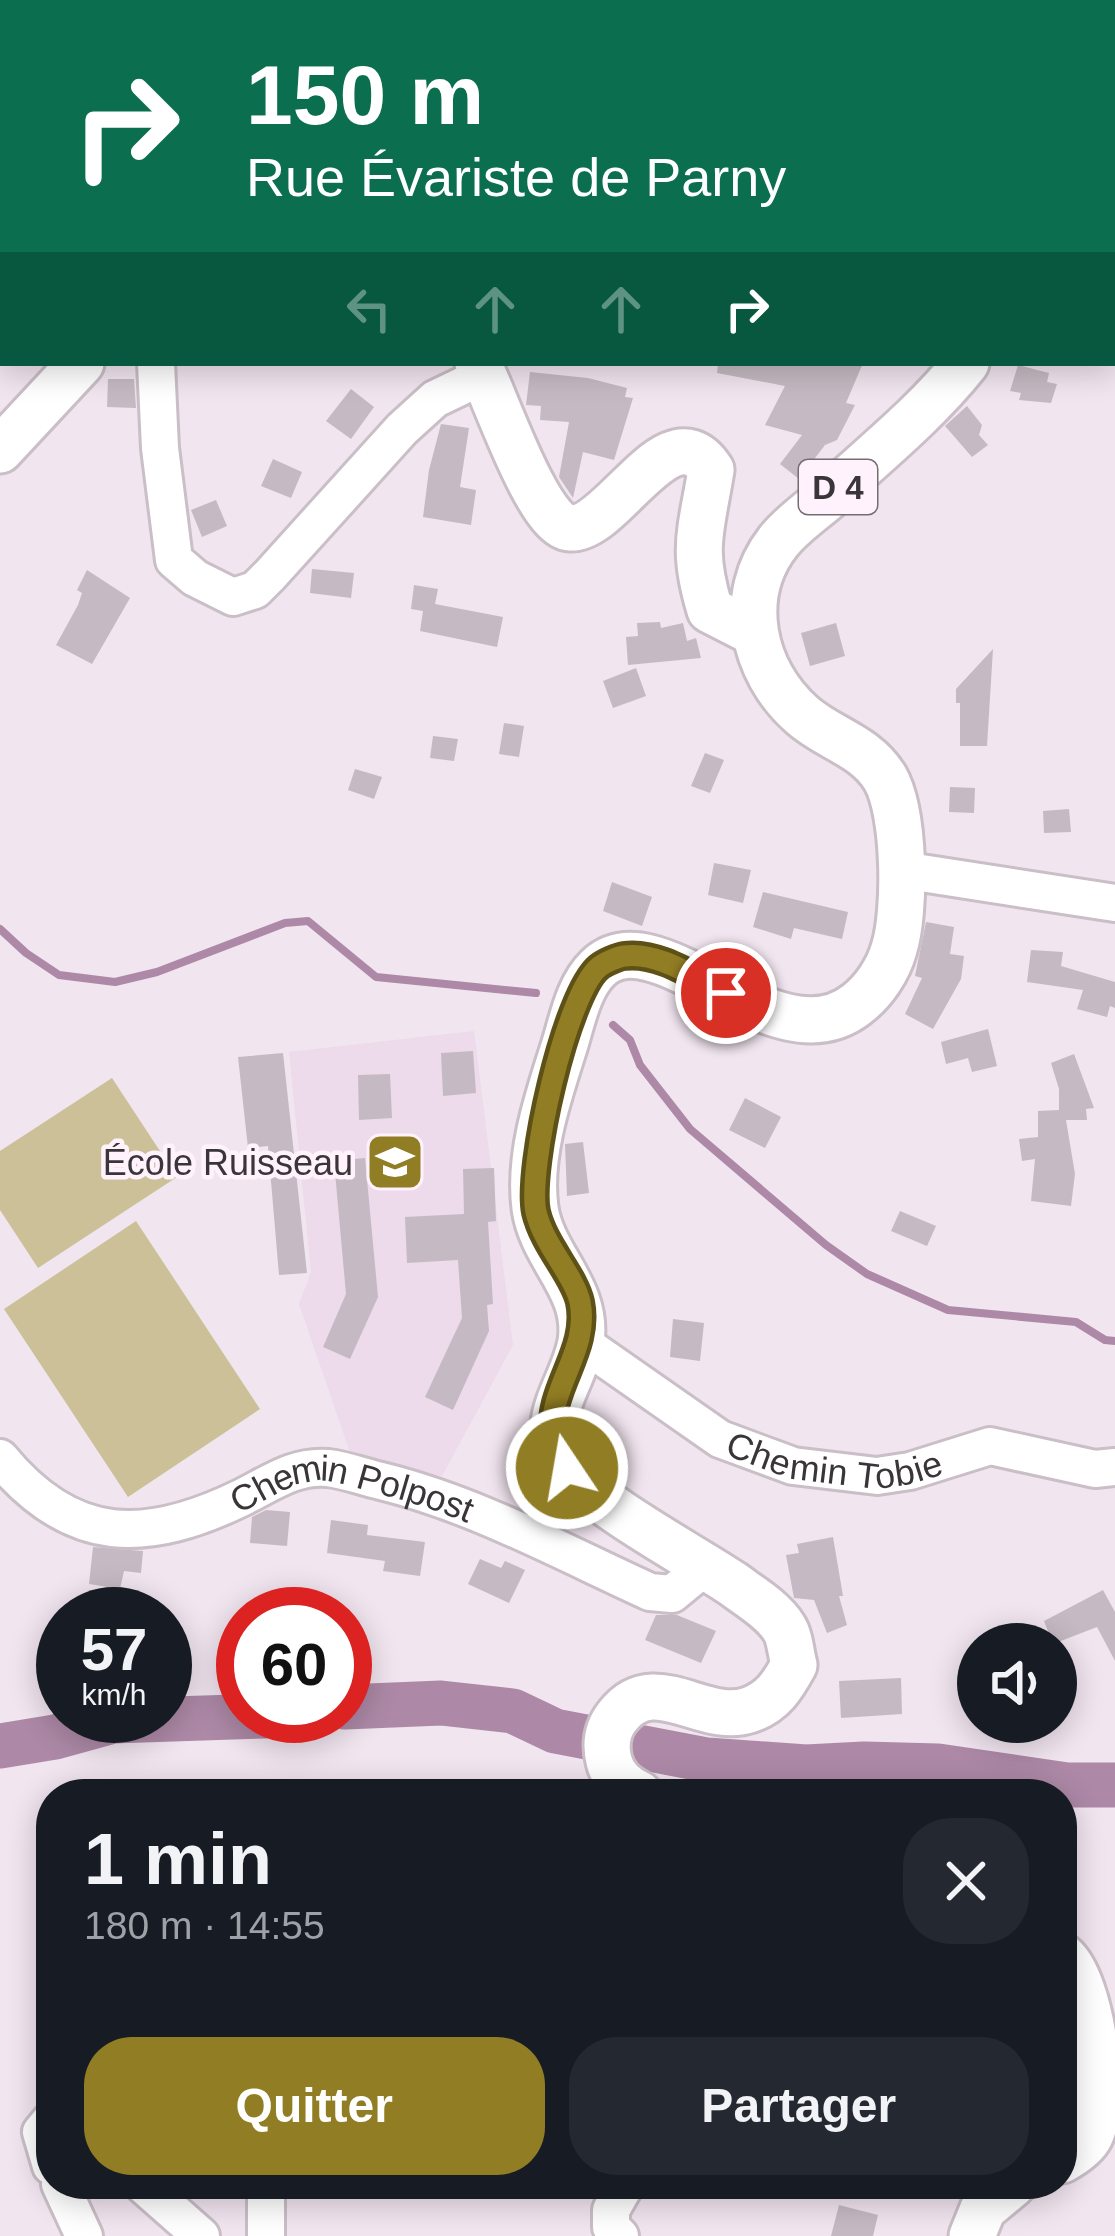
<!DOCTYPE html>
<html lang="fr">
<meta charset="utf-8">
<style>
body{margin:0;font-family:Arial,sans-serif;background:#242831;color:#f1f3f6;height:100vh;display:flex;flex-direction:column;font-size:45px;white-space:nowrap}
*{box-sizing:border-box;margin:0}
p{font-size:39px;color:#9ea1a6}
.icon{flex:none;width:66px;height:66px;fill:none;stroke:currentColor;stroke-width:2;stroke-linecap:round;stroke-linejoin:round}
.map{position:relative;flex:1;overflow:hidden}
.side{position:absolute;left:36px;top:1779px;width:1041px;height:420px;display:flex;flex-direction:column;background:#171b24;border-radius:48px;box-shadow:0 6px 30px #0003}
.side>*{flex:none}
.guide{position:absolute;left:0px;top:0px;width:1116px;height:366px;box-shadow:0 6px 30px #0003;background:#0b6e4f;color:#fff;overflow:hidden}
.fabs{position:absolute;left:957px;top:1623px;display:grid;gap:24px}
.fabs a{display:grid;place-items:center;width:120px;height:120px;border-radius:50%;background:#171b24;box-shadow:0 6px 30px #0003;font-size:60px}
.speed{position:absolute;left:36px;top:1587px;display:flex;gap:24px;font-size:60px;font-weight:700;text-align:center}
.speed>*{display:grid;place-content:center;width:156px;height:156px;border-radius:50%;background:#171b24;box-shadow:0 6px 30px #0003;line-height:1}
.speed small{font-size:30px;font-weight:400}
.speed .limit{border:18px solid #d22;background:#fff;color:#111}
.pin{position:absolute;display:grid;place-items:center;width:102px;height:102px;color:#fff;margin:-51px;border:6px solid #fff;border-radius:50%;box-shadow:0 3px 12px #0007}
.me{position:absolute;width:132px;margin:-66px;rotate:348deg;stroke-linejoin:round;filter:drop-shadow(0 0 9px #0008)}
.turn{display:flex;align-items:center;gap:42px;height:252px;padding:0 48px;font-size:54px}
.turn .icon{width:156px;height:156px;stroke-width:2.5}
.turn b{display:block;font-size:84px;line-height:102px}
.lanes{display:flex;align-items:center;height:114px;padding:0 48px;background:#0003;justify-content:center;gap:60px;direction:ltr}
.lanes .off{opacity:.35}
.round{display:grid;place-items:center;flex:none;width:126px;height:126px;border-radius:48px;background:#242831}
.overview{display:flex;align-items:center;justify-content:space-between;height:204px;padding:0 48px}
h1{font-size:72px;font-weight:600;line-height:90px}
.action{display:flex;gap:24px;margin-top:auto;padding:24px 48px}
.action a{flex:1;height:138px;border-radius:48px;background:#917d23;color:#fff;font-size:48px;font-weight:600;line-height:138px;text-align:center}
.action a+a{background:#242831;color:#f1f3f6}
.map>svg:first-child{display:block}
.built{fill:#eddaea}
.green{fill:#cbc097}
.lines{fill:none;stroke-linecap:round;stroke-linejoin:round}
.stream{stroke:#ad89a7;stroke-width:8}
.river{stroke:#ad89a7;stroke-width:45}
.building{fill:#c5bac3}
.minor-casing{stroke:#cabec7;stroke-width:42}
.major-casing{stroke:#cabec7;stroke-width:51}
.minor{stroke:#fff;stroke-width:36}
.major{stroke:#fff;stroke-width:45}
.route-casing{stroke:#5e5117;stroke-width:30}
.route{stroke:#917d23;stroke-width:21}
.labels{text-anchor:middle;stroke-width:9;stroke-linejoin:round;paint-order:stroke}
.shield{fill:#fff2fc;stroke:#746e73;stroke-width:3}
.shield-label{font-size:33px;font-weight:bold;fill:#393538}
.poi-label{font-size:36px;fill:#393538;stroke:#fff2fc;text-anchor:end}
.street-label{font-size:36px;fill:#393538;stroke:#fff2fc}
</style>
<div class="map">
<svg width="1115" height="2236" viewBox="0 0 1115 2236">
<rect width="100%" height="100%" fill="#f1e5ef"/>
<path class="built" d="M474,1031L513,1345L442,1476L352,1458L299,1304L311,1272L289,1052Z"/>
<path class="green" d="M112,1078L177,1177L38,1268L0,1210V1151Z
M136,1221L260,1409L128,1497L4,1309Z"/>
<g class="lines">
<path class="stream" d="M0,205L3,204
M0,929L26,953L59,975L115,982L157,972L285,923L308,921L376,977L536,993
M613,1025L630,1040L640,1065L690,1129L826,1245L867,1274L948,1310L1076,1322L1105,1340L1115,1341"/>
<path class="river" d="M345,1707L441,1703L513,1711L555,1731L707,1760L806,1767L864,1764L938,1766L1067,1785H1115
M0,1746L55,1737L113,1721L265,1716"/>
</g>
<path class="building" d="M718,363H863L846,403L855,405L837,440L825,445L799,479L780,464L802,435L765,425L785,386L717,373Z
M1018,365L1049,373L1047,382L1057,384L1051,403L1019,400L1021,393L1010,391Z
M530,372L588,378L627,388L625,397L633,398L614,460L583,452L573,498L559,477L569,422L540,420L541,406L526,405Z
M108,379H134L136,408L107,407Z
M351,389L374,407L351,439L326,421Z
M967,406L982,425L979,435L988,445L972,457L945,426Z
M441,424L469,428L460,487L476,490L471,525L423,517L429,470Z
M273,459L302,472L291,498L261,486Z
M216,500L227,526L202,537L191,510Z
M312,569L354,573L351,598L310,593Z
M87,570L130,598L92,664L56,645L78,605L82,593L77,590Z
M414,585L438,589L435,604L503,617L497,647L420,631L423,611L411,609Z
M660,622L661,628L683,623L687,641L696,638L701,658L628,665L626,637L638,636L637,623Z
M836,623L845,656L810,666L801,633Z
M993,649L987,746H960V703H956V689Z
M636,668L646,696L613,708L603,681Z
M504,723L524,726L519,757L499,754Z
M433,736L458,739L454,761L430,758Z
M705,753L724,760L710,793L691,786Z
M355,769L382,777L374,799L348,790Z
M950,787L975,788L974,813L949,812Z
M1069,809L1071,832L1044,833L1043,811Z
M714,863L751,870L743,903L708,895Z
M612,882L652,897L642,926L603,911Z
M763,892L848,912L842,939L794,928L791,939L753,927Z
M926,922L954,927L950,954L964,956L961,979L933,1029L905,1014L922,978L915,976Z
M1031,950L1063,952L1061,966L1115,982V1008L1110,1006L1107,1017L1077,1009L1083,990L1027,982Z
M988,1029L997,1066L972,1072L968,1058L946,1064L941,1042Z
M473,1051L476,1093L443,1096L441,1053Z
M283,1053L307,1273L279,1275L268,1146L248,1148L238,1057Z
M1074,1054L1094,1108L1086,1109L1087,1120H1066L1075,1174L1071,1206L1031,1201L1035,1159L1022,1161L1019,1139L1038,1137V1111L1059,1110V1089L1051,1063Z
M390,1074L392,1118L359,1120L358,1075Z
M745,1098L781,1117L765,1148L729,1130Z
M583,1142L589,1193L567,1196L565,1144Z
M365,1158L378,1297L350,1359L323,1347L346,1294L334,1161Z
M494,1168L496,1221L488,1222L493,1304L487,1305L489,1331L453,1410L425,1397L462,1318L458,1260L407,1263L405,1217L464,1214L463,1169Z
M900,1211L936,1226L927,1246L891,1231Z
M673,1319L704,1323L700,1361L670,1357Z
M266,1510L290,1512L287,1546L250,1543L252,1517Z
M331,1520L368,1525L367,1535L425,1542L420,1576L383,1571L385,1561L327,1553Z
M833,1537L843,1596H839L847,1625L827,1633L814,1600L794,1598L786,1555L799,1553L797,1544Z
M93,1547L143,1551L141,1573L124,1571L120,1589L89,1584Z
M480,1559L501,1568L505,1561L525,1570L509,1603L468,1584Z
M1103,1590L1115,1612V1661L1097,1627L1053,1644L1044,1621Z
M656,1615H677L716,1631L701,1663L645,1640Z
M901,1678L902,1714L841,1718L839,1681Z
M839,2205L878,2215L873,2236H831Z"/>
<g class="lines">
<defs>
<g id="minor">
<path d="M0,19L3,20"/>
<path d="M1113,27L1115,24"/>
<path d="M1113,101L1115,102"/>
<path d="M156,363L160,448L174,560L195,578L233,597L255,590L270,575L402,429L435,399L485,375"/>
<path d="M902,870L1115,903"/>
<path id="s1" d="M581,1342L720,1439L793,1466L877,1476L910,1471L990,1446L1095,1469L1115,1467"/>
<path id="s2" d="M0,1458C72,1546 147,1544 243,1497C271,1483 295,1465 328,1468C345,1470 364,1477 381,1481C475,1504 562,1552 650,1592L672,1594L706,1566"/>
<path d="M51,2120L41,2132L51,2166"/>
<path d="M60,2184L84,2236"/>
<path d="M142,2184L201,2236"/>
<path d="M266,2184V2236"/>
<path d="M620,2236L611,2227V2210L626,2184"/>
</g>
<path id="major" d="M981,3L985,0
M478,363C494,393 538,527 570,528C613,531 670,406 711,470C701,532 691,548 710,610L753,632
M0,450L81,363
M639,1794C624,1787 613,1777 609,1761C605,1745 607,1730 617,1717C654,1668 703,1726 749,1710C773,1702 783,1685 794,1665C791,1654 790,1637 784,1628C773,1610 749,1596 733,1584C690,1555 596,1506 567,1468C533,1423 573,1387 581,1342C589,1288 542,1258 535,1208C528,1155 548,1097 564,1047C572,1022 578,987 598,968C658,911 776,1069 857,1004C874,991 888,970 894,949C906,912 905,812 885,778C865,745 829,739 802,715C752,671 736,596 778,542C791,525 812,511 828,497C875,454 926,413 966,363
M1062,1956C1092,1980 1108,2102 1090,2136C1085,2146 1071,2155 1062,2160
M972,2236L983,2209L1013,2184"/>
</defs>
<use href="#minor" class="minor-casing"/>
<use href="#major" class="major-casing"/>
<use href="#minor" class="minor"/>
<use href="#major" class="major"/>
</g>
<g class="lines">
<defs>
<path id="route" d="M567,1468C562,1458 554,1446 553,1435C548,1387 590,1351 580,1302C574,1275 544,1246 536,1212C527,1169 566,994 599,967C604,963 617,957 624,956C659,951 697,979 726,993"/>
</defs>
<use href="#route" class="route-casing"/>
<use href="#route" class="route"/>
</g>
<defs>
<symbol id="school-square" viewBox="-11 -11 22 22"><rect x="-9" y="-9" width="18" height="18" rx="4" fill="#917d23" stroke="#fff2fc"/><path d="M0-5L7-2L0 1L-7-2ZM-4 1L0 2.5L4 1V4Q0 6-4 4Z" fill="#fff"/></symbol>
</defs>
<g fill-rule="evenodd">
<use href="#school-square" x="362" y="1129" width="66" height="66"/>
</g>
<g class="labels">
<rect class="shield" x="799" y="460" width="78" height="54" rx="9"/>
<g class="shield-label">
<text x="838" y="499">D 4</text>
</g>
<g class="poi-label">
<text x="353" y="1175">École Ruisseau</text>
</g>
<g class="street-label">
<text dy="13" stroke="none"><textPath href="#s1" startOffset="288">Chemin Tobie</textPath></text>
<text dy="13" stroke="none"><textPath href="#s2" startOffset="387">Chemin Polpost</textPath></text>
</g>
</g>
</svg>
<div class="fabs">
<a><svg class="icon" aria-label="sound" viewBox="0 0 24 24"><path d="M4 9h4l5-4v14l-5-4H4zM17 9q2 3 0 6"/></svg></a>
</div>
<div class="speed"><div>57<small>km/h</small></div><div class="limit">60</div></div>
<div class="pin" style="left:726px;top:993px;background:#d93025"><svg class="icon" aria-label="arrive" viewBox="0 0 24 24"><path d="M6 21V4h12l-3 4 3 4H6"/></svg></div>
<svg class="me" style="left:567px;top:1468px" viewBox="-20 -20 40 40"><circle r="17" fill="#917d23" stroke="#fff" stroke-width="3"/><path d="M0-11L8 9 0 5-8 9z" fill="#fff"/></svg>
<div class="guide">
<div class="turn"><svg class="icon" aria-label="right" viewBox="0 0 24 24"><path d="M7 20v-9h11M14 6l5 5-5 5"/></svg><div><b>150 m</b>Rue Évariste de Parny</div></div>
<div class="lanes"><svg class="icon off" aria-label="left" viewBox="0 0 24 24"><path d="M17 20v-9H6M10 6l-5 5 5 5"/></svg><svg class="icon off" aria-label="ahead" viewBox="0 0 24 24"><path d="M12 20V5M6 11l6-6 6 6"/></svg><svg class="icon off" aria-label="ahead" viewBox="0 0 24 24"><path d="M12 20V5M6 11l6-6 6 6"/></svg><svg class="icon" aria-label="right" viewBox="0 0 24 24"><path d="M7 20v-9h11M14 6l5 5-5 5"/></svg></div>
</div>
<section class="side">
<div class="overview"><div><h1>1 min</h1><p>180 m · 14:55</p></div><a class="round"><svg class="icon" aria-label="close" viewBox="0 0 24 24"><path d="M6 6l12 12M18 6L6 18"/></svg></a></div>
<div class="action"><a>Quitter</a><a>Partager</a></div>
</section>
</div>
